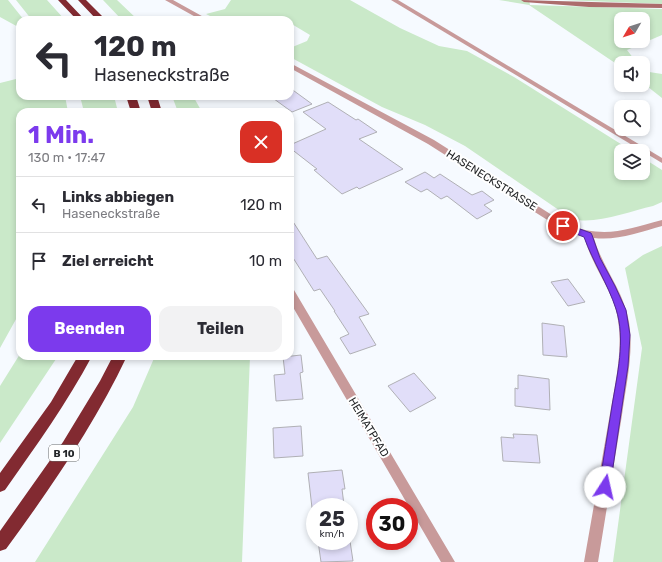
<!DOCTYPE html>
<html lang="de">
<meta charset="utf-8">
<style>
body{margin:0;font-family:Rubik,sans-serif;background:#f2f2f3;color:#2b2b33;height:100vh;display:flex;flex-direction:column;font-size:15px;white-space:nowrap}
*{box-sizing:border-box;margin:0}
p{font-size:13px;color:#7c7c81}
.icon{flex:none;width:22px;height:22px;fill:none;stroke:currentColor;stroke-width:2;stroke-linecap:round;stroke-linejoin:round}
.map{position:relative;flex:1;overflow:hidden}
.panel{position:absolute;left:16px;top:108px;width:278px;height:252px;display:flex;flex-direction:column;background:#fff;border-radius:12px;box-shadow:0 2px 6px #0003}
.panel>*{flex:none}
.guide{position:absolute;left:16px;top:16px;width:278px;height:84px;border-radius:12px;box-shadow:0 2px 6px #0003;background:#fff;color:#2b2b33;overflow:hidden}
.needle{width:26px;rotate:231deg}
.controls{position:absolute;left:614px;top:12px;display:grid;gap:8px}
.controls a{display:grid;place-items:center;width:36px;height:36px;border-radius:8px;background:#fff;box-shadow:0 2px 6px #0003;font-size:20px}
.speed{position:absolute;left:306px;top:498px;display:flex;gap:8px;font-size:20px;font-weight:700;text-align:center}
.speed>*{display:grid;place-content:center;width:52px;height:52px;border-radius:50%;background:#fff;box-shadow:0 2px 6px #0003;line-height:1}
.speed small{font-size:10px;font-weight:400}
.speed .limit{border:6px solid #d22;background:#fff;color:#111}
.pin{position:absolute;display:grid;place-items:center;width:34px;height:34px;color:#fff;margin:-17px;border:2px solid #fff;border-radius:50%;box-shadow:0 1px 4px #0007}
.me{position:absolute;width:44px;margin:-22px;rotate:10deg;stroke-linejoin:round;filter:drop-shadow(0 0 3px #0008)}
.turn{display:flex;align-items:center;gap:14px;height:84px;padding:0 12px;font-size:18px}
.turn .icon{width:52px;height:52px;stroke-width:2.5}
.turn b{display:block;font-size:28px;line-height:34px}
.round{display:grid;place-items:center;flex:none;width:42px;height:42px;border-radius:12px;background:#f2f2f3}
.summary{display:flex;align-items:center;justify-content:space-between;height:68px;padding:0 12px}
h1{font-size:24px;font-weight:700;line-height:30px;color:#7c3aed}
.cta{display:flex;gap:8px;margin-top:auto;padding:8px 12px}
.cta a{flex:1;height:46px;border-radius:12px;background:#7c3aed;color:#fff;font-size:16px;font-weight:700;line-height:46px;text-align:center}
.cta a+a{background:#f2f2f3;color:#2b2b33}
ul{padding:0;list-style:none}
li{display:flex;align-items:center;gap:12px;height:56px;padding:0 12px;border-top:1px solid #e1e1e2}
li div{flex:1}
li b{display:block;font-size:15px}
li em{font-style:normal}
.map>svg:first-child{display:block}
.green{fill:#cae9c9;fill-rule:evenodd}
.building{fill:#e1def9;stroke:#b0b0b5}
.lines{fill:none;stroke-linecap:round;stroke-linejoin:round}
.lane{fill:#c89a9a;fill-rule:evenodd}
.street{fill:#c89a9a;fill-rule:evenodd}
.secondary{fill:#ac6c6c;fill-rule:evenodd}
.highway{fill:#822a31;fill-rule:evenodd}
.route{fill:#7c3aed;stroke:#51269a}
.labels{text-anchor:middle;stroke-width:4;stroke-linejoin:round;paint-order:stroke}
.shield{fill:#fff;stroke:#666869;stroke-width:1}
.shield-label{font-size:10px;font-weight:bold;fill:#252729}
.street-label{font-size:11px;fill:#252729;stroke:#fff}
</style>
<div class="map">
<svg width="662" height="562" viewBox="0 0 662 562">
<rect width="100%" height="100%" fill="#f6faff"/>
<path class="green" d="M0,0H8L24,20H20V28L0,17Z
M16,0H47L65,20H32Z
M103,0H117L138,20H122Z
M231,0H350L400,28L439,46L467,51L514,77L632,151H621V173H643V158L662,170V202L653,206C630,211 596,225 572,219L465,146L425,125L382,107L290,57V48L307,41L310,35L290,23V20H282L275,17L250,20H218L206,14L225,9Z
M499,0H529L530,5L662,9V35L627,50L637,63H621V67L529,5ZM621,19H643V41H621Z
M563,0H662V4Z
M643,71L662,74V98L643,83Z
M20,78V96H65L68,112H20V312L0,348V83Z
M80,96H114L118,112H84Z
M172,96H193L202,112H178Z
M662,246V562H613L642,348L625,268L643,255Z
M20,354V356H58L0,443V386Z
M155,356H250L242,562H35L133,407Z"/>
<path class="building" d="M290,88L312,104L292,112L270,96H290Z
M328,102L356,120L358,119L377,132L359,139L403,169L359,189L357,187L342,194L314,170L317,169L290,148V145L326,129L303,112Z
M425,172L434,178L440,174L472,195L482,191L494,200L484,205L492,211L477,219L447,196L441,199L427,189L421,192L405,182Z
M290,217L317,259L327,256L369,314L359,317L376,345L350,354L340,338L349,334L334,311H335L320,289L314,291L290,253Z
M568,279L585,302L568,306L551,282Z
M542,323L564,326L567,357L543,355Z
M301,355L303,372L300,373L303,399L276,401L274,375L285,374L283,357Z
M414,373L436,398L410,412L388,386Z
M518,375L549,379L550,410L515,406V388L518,389Z
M301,426L303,456L274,458L273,428Z
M513,434L537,435L540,463L503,461L501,437L514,438Z
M342,470L345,489H342L344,505L312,508L308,473Z
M318,541H350L353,561L321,562Z"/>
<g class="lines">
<path class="lane" d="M391,0H398L662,158V163Z"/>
<path class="street" d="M165,0H173L209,20H201Z
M290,63L434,140L566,224C605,239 624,230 662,220V226C640,232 617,241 594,238C602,267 624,291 629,322C634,353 626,385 622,415C614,464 606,513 598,562H584L615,385C620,357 623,328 613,301C604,279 590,260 584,236L560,228L428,144L290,68Z
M290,289L294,290L455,562H441L290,302Z"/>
<path class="secondary" d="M521,0L662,4V8L589,7L524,2Z"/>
<path class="highway" d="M58,0H66L85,20H77Z
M78,0H86L106,20H97Z
M126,96H136L141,112H131Z
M147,96H157L162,112H152Z
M78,356H92C67,403 36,446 5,490L0,492V473L51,402Z
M113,356H127C95,424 50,489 6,549L0,551V531L63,442L100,381Z"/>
</g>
<path class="route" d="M563,223L591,233L592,235L600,258L615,286L626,310L630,335L628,366L610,487L609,491L605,492L601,491L599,487C603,460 608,433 612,406C617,375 626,340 616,309C608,284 593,262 584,237L560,228L559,226L560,224Z"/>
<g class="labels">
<rect class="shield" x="49" y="445" width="30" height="16" rx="3"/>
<g class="shield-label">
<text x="64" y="457">B 10</text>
</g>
<g class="street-label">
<text transform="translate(492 180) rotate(32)" y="4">HASENECKSTRASSE</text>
<text transform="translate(369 427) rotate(59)" y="4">HEIMATPFAD</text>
</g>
</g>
</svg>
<div class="controls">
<a><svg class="needle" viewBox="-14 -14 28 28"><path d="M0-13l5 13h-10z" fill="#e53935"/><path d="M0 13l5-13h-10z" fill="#7c7c81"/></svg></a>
<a><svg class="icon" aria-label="sound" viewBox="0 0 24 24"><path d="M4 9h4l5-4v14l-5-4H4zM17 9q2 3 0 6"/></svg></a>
<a><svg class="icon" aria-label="search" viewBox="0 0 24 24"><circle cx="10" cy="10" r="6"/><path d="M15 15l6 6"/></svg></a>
<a><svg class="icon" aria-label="layers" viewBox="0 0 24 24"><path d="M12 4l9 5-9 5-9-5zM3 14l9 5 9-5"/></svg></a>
</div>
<div class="speed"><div>25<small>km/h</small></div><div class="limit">30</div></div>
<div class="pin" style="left:563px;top:226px;background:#d93025"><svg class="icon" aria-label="arrive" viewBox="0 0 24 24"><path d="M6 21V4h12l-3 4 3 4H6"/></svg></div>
<svg class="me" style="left:605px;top:487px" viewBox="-20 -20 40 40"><circle r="19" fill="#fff"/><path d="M0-13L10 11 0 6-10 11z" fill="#7c3aed"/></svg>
<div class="guide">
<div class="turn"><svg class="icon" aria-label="left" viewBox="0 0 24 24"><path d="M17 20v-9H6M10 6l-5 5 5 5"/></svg><div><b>120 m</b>Haseneckstraße</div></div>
</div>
<section class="panel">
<div class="summary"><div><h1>1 Min.</h1><p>130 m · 17:47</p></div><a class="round" style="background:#d93025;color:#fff"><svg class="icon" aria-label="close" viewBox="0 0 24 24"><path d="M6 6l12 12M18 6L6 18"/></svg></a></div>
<ul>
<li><svg class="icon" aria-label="left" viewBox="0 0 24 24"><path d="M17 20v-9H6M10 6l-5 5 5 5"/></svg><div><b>Links abbiegen</b><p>Haseneckstraße</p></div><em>120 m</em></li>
<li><svg class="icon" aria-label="arrive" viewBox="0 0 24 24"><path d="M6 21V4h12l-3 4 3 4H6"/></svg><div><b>Ziel erreicht</b></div><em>10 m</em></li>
</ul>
<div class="cta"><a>Beenden</a><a>Teilen</a></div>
</section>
</div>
